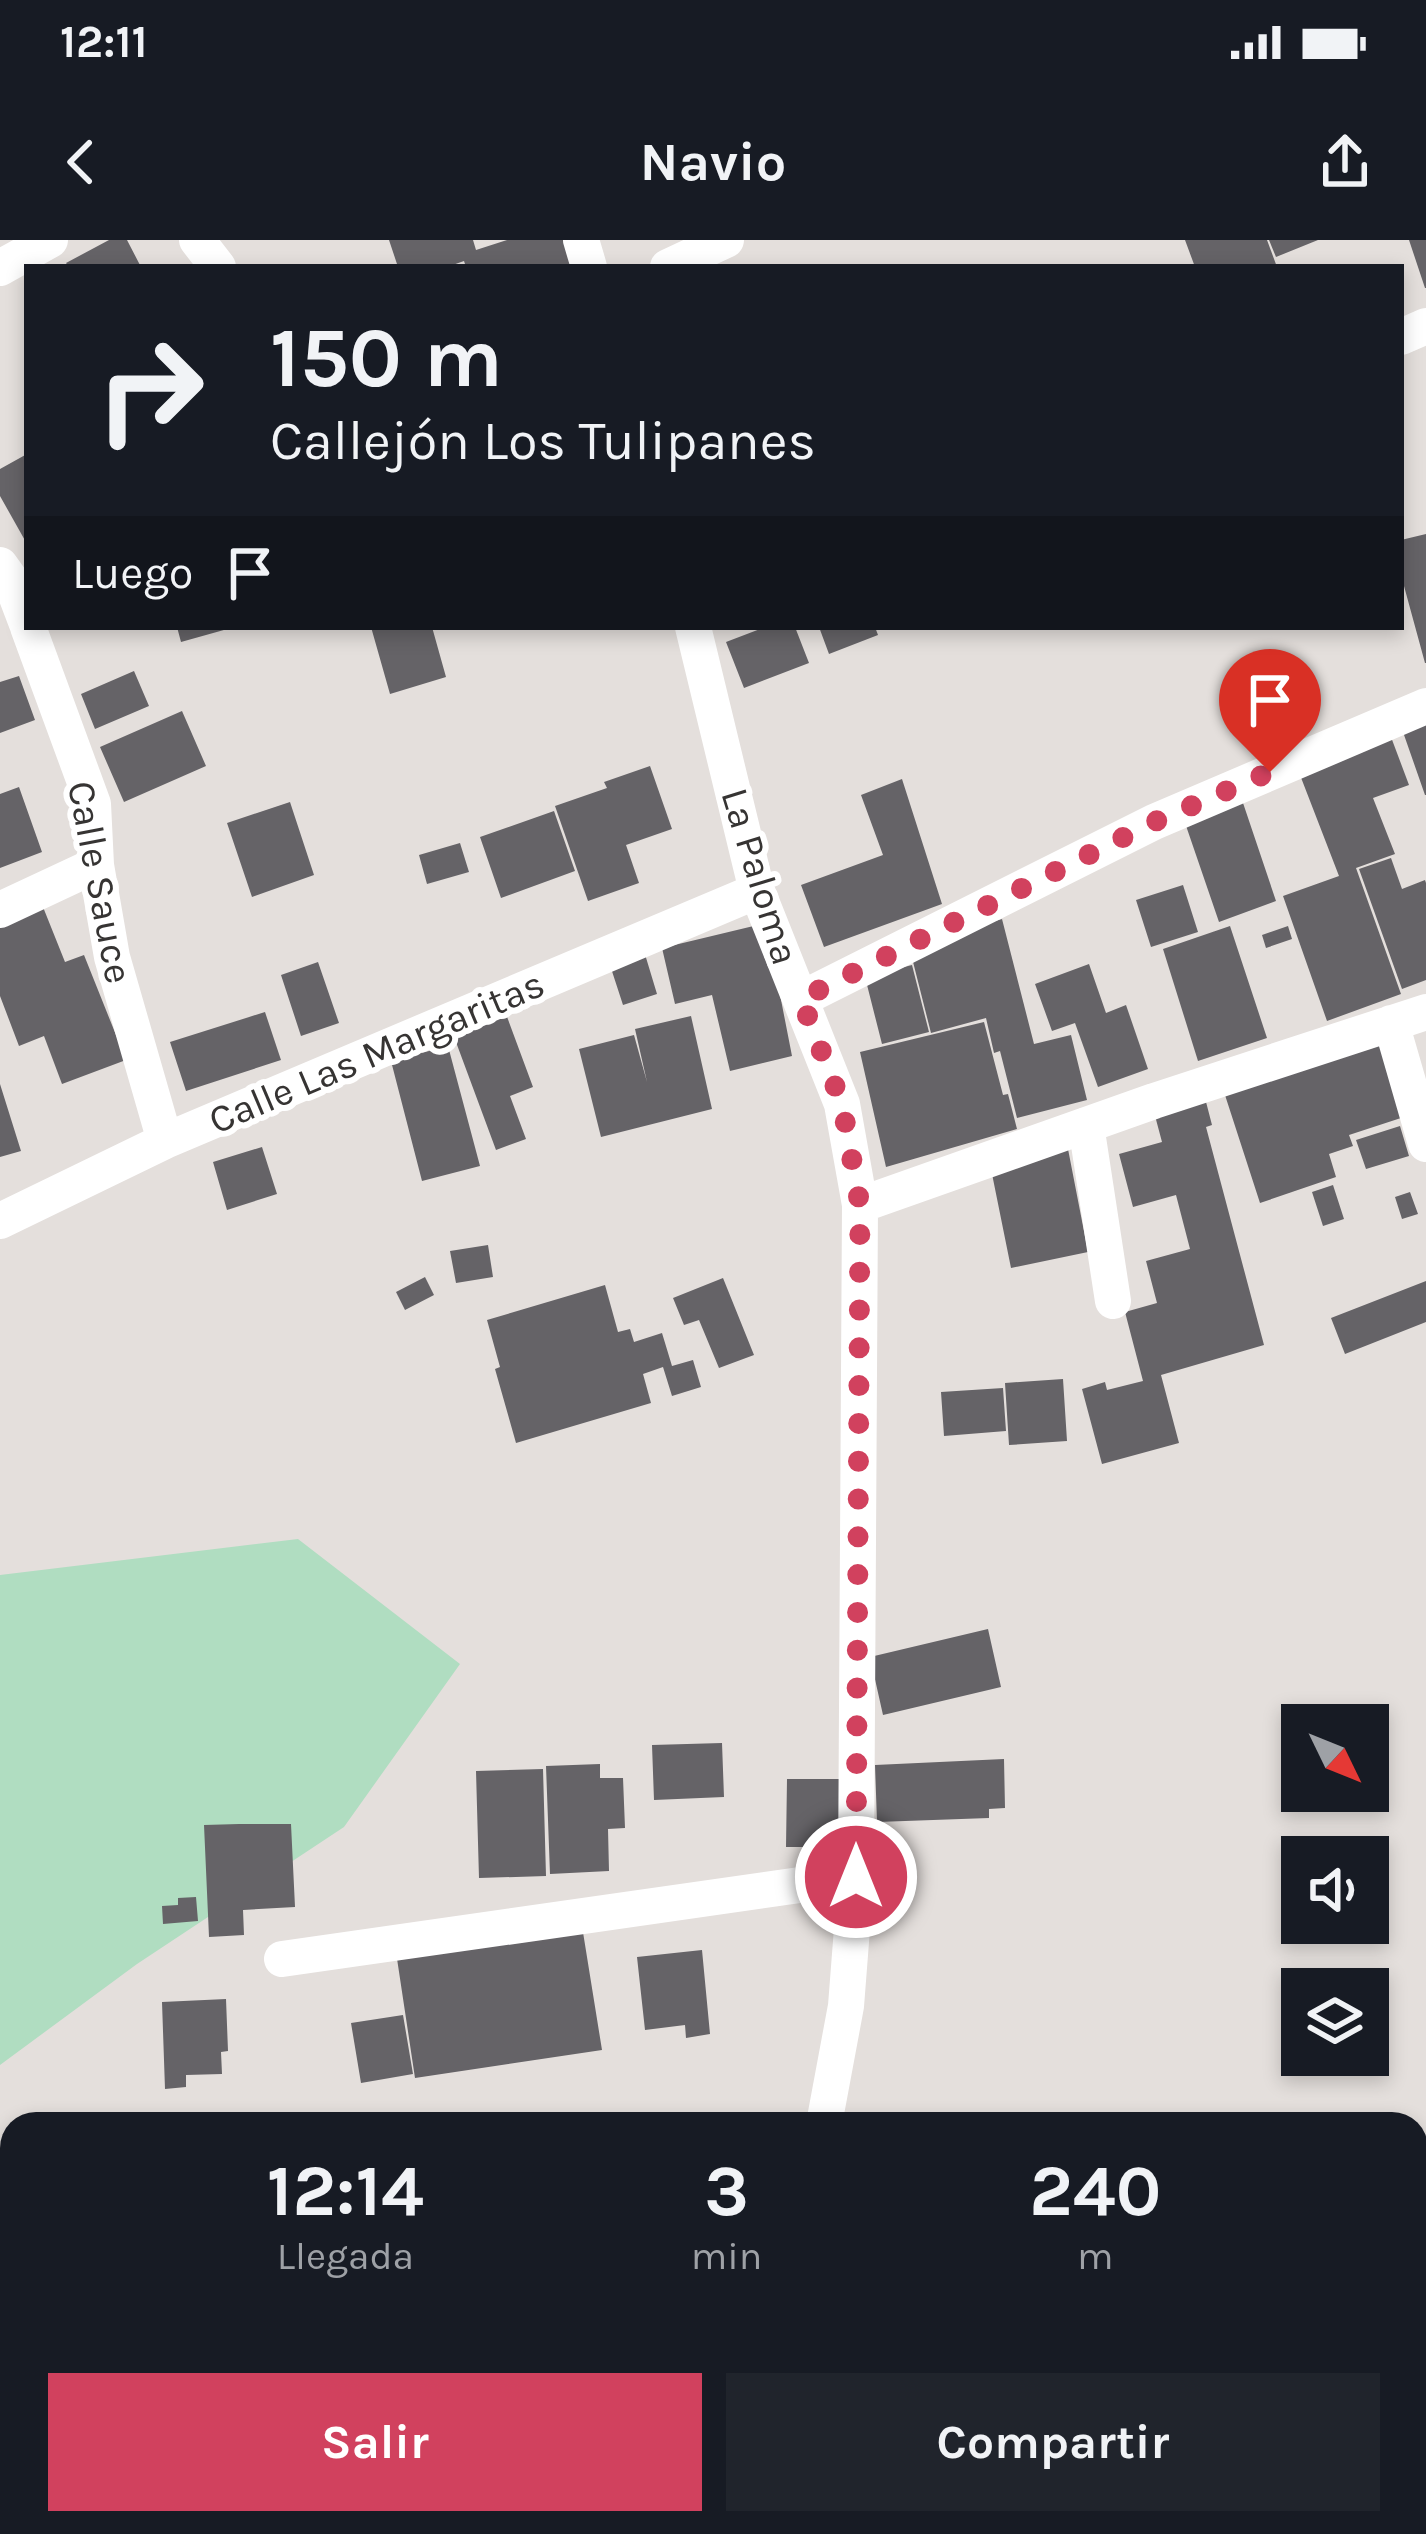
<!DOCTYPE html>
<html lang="es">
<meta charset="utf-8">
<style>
body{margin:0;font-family:Karla,sans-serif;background:#20242c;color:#f1f3f6;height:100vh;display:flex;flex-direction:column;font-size:45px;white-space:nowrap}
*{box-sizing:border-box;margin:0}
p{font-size:39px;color:#9ea1a6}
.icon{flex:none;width:66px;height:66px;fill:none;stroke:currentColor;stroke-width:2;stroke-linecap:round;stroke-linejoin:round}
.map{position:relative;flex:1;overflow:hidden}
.panel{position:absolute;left:0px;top:1872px;width:1428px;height:423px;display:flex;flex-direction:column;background:#171b24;border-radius:36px 36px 0 0;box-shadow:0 6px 18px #0003}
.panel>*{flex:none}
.banner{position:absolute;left:24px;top:24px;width:1380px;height:366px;border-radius:0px;box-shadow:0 6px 18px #0003;background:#171b24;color:#f1f3f6;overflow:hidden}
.needle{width:78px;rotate:133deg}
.fabs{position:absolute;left:1281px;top:1464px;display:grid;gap:24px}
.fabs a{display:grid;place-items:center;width:108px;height:108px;border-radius:0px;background:#171b24;box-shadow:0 6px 18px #0003;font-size:60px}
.pin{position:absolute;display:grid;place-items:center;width:102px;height:102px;color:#fff;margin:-123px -51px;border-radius:50% 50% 50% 0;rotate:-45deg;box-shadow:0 0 12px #0007}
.pin .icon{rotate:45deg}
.me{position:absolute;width:132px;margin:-66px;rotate:0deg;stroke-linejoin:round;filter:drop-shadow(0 0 9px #0008)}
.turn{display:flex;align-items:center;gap:42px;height:252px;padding:0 48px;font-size:54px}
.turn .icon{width:156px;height:156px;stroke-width:2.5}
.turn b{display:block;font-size:84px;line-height:102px}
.then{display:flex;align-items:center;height:114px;padding:0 48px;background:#0003;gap:24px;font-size:45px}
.eta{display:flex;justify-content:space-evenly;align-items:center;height:204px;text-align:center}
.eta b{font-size:72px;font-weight:700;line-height:84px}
.primary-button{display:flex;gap:24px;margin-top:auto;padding:24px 48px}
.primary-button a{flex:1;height:138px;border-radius:0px;background:#d1415e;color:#fff;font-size:48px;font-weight:700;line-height:138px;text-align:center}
.primary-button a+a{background:#20242c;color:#f1f3f6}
.status{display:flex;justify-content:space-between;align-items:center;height:84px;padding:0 60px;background:#171b24;direction:ltr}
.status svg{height:33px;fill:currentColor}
header{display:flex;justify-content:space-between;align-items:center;height:156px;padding:0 48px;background:#171b24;font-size:54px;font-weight:700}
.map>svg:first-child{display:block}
.green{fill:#b0ddc1}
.building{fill:#656367}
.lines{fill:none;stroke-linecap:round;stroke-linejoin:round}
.minor{stroke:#fff;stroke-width:36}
.route{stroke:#d1415e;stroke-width:21;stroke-dasharray:0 37.8}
.labels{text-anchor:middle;stroke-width:12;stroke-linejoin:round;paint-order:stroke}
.street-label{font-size:39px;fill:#363433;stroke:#fff}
</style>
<div class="status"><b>12:11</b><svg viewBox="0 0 49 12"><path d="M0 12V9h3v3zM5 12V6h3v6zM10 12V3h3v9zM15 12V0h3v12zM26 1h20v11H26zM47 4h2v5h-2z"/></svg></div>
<header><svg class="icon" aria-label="back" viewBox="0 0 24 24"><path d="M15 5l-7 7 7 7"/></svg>Navio<svg class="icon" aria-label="share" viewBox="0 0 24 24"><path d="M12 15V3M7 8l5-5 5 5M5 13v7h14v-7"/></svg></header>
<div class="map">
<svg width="1426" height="2294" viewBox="0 0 1426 2294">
<rect width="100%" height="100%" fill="#e4dfdc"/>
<path class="green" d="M298,1299L460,1424L344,1587L137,1724L0,1825V1335Z"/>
<path class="building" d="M109,0H127L141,27H69L66,23Z
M389,0H473L476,10L507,0H563L572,27H466L464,21L447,27H398Z
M1185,0H1267L1277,27H1195Z
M1269,0H1318L1276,17Z
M1409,0H1426V48H1425Z
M27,214V304L0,256V229Z
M1426,294V423H1425L1401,335V300Z
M177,387H231V388L181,402Z
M371,387H432L446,437L390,454Z
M765,387H795L809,423L744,448L726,402Z
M819,387H875L878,395L829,414Z
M134,431L149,466L95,489L81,454Z
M19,436L35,480L0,493V442Z
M182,471L206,526L124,562L100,507Z
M1426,483V555H1425L1403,492Z
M1391,497L1409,545L1373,558L1395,614L1356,628L1401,754L1327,781L1283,656L1339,636L1300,535Z
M650,526L672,589L626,605L639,643L588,661L555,566L607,548L604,542Z
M902,539L942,664L824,707L801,645L883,615L861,555Z
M19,547L42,612L0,628V554Z
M1241,557L1276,661L1219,682L1183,577Z
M290,562L314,635L252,657L227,583Z
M554,571L575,631L501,658L480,597Z
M460,603L469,632L427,644L419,615Z
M1391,618L1402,649L1425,640L1426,643V740L1402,749L1359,629Z
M1183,645L1198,692L1151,707L1136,660Z
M41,662L65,722L84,715L126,820L62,844L44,796L19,806L0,756V679Z
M1002,679L1034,804L1071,795L1087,860L1017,878L1000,811L994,813L986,778L931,793L909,706Z
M766,683L792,816L730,831L712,755L675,764L662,708Z
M1230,686L1267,798L1198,821L1163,709Z
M1288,686L1292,699L1266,708L1262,695Z
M644,711L657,754L623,765L609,722Z
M318,722L339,783L301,796L281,735Z
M1089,724L1106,773L1126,765L1148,829L1098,847L1075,783L1052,791L1035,744Z
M912,725L929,792L882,804L865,737Z
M265,772L281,820L186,851L170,802Z
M506,774L533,847L510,856L526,899L496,910L453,794Z
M691,776L712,869L601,897L579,809L634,795L647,842L635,789Z
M984,782L1003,855L1008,854L1017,889L886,927L860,812Z
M1379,800L1404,877L1349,895L1353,906L1329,914L1336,937L1260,963L1224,852Z
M448,806L480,926L422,941L391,821Z
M0,844L21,911L0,917Z
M1205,858L1212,885L1206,887L1264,1105L1161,1135L1179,1203L1102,1224L1082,1149L1105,1142L1107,1150L1143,1141L1125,1072L1157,1063L1146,1021L1190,1009L1176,955L1133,967L1119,914L1162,902L1154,872Z
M1400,886L1409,916L1366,929L1356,900Z
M262,907L277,954L227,970L213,922Z
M1068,909L1088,1012L1011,1028L990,924Z
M1333,945L1344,979L1323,986L1312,952Z
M1410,952L1418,974L1402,979L1395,957Z
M488,1005L493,1037L456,1043L450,1011Z
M425,1037L434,1055L405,1070L396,1052Z
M723,1038L754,1115L719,1128L699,1080L684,1085L673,1058Z
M1426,1041V1082L1345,1114L1331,1078Z
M605,1045L618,1092L630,1089L634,1102L662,1093L672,1126L693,1120L701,1147L672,1156L663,1127L643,1134L651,1163L516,1203L495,1129L500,1127L487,1080Z
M1063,1139L1067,1201L1009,1205L1005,1143Z
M1003,1148L1006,1191L944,1196L941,1152Z
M988,1389L1001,1447L883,1475L870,1417Z
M722,1503L724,1557L654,1560L652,1505Z
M1004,1519L1005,1568L989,1569V1578L877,1582L875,1525Z
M600,1524V1538H623L625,1588L608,1589L609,1631L550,1634L546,1526Z
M543,1529L546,1636L479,1638L476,1531Z
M787,1539H850L844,1607H786Z
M239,1584H291L295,1667L243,1670L244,1695L209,1697L204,1585Z
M196,1657L198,1681L163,1684L162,1666L178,1665V1658Z
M582,1686L602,1810L415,1838L396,1712Z
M702,1710L710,1794L686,1798L685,1785L645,1790L637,1717Z
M226,1759L228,1811L221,1812L222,1834L186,1835V1847L165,1849L162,1762Z
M403,1775L413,1834L361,1843L351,1783Z
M0,2130L7,2155L12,2154V2233L0,2236Z
M33,2283H136L139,2294H35Z
M665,2283H711L712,2294H665Z"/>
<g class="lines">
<path class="minor" d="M197,0L218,27
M581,0L589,27
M668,27L726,0
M0,28L50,0
M1401,97L1426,86
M0,325L10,339L27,384
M28,387L93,564L96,625L112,717L165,901
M693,387L757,651L842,864L860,965L856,1637L846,1766L824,1884
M0,670L96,625
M801,759L1154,582L1426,466
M1391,783L1426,904
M1086,885L1113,1061
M860,965L1154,861L1426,772
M0,981L165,901L757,651
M282,1719L856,1637
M0,2102L12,2099
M1416,2201L1426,2192
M1416,2265L1426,2292
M436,2294L481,2283
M818,2294V2283"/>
</g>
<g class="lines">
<path class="route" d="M856,1637L860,965L842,864L801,759L1154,582L1270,532"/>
</g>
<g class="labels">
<g class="street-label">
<text transform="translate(761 636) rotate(73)" y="14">La Paloma</text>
<text transform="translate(101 642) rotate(79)" y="14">Calle Sauce</text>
<text transform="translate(376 811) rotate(-23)" y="14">Calle Las Margaritas</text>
</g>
</g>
</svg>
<div class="fabs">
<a><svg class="needle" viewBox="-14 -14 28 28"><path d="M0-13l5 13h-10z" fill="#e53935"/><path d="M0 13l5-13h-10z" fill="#9ea1a6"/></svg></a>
<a><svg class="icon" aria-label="sound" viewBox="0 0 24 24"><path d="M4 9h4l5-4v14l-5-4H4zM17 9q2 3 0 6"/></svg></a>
<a><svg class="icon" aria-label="layers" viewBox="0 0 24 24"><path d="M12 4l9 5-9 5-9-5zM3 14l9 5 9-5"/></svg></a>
</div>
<div class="pin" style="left:1270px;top:532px;background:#d93025"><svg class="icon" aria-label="arrive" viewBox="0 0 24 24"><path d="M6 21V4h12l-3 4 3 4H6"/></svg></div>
<svg class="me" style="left:856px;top:1637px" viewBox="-20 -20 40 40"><circle r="17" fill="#d1415e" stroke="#fff" stroke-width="3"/><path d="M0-11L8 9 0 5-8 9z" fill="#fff"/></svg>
<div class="banner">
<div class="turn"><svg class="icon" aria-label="right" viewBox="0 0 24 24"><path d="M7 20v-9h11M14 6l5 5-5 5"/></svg><div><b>150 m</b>Callejón Los Tulipanes</div></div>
<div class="then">Luego<svg class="icon" aria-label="arrive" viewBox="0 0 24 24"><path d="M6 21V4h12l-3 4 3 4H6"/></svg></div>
</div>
<section class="panel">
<div class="eta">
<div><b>12:14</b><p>Llegada</p></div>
<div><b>3</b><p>min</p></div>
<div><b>240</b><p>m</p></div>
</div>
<div class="primary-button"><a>Salir</a><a>Compartir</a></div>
</section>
</div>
